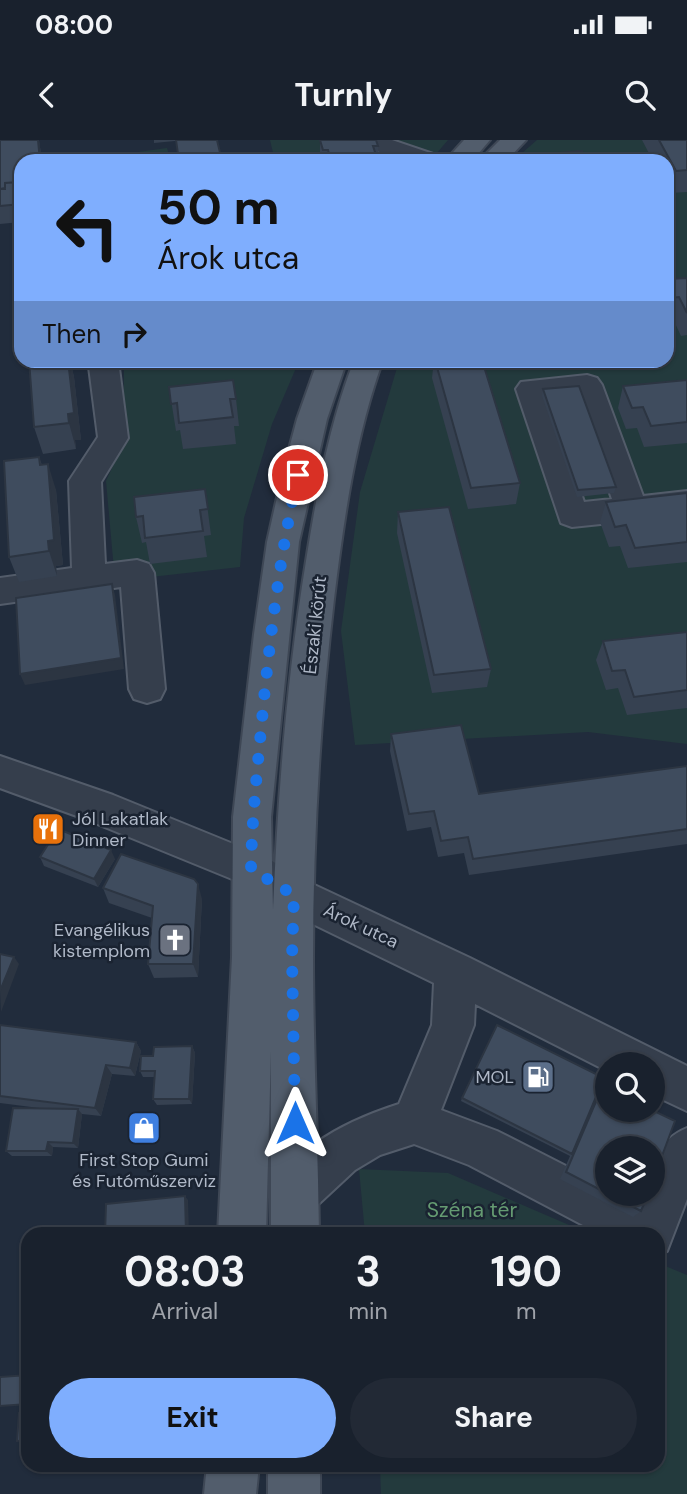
<!DOCTYPE html>
<meta charset="utf-8">
<style>
body{margin:0;font-family:"DM Sans",sans-serif;background:#222935;color:#f1f3f6;height:100vh;display:flex;flex-direction:column;font-size:26px;white-space:nowrap}
*{box-sizing:border-box;margin:0}
p{font-size:23px;color:#9fa3aa}
.icon{flex:none;width:38px;height:38px;fill:none;stroke:currentColor;stroke-width:2;stroke-linecap:round;stroke-linejoin:round}
.map{position:relative;flex:1;overflow:hidden}
.details{position:absolute;left:21px;top:1087px;width:644px;height:245px;display:flex;flex-direction:column;background:#19212d;border-radius:21px;box-shadow:0 2px 5px #0004,0 0 0 2px #373e49}
.details>*{flex:none}
.top-card{position:absolute;left:14px;top:14px;width:660px;height:214px;border-radius:21px;box-shadow:0 2px 5px #0004,0 0 0 2px #373e49;background:#7faefe;color:#111;overflow:hidden}
.tools{position:absolute;left:595px;top:912px;display:grid;gap:14px}
.tools a{display:grid;place-items:center;width:70px;height:70px;border-radius:50%;background:#19212d;box-shadow:0 2px 5px #0004,0 0 0 2px #373e49;font-size:35px}
.pin{position:absolute;display:grid;place-items:center;width:60px;height:60px;color:#fff;margin:-30px;border:4px solid #fff;border-radius:50%;box-shadow:0 2px 7px #0007}
.me{position:absolute;width:77px;margin:-38px;rotate:0deg;stroke-linejoin:round;filter:drop-shadow(0 0 5px #0008)}
.turn{display:flex;align-items:center;gap:24px;height:147px;padding:0 28px;font-size:32px}
.turn .icon{width:91px;height:91px;stroke-width:2.5}
.turn b{display:block;font-size:49px;line-height:60px}
.then{display:flex;align-items:center;height:66px;padding:0 28px;background:#0003;gap:14px;font-size:26px}
.eta{display:flex;justify-content:space-evenly;align-items:center;height:119px;text-align:center}
.eta b{font-size:42px;font-weight:700;line-height:49px}
.cta{display:flex;gap:14px;margin-top:auto;padding:14px 28px}
.cta a{flex:1;height:80px;border-radius:42px;background:#7faefe;color:#111;font-size:28px;font-weight:700;line-height:80px;text-align:center}
.cta a+a{background:#222935;color:#f1f3f6}
.status{display:flex;justify-content:space-between;align-items:center;height:49px;padding:0 35px;background:#19212d;direction:ltr}
.status svg{height:19px;fill:currentColor}
header{display:flex;justify-content:space-between;align-items:center;height:91px;padding:0 28px;background:#19212d;font-size:32px;font-weight:700}
.map>svg:first-child{display:block}
.green{fill:#233a3d}
.lines{fill:none;stroke-linecap:round;stroke-linejoin:round}
.minor-casing{stroke:#535c6a;stroke-width:4}
.major-casing{stroke:#3e4755;stroke-width:4}
.minor{fill:#353e4c;fill-rule:evenodd}
.major{fill:#525d6c;fill-rule:evenodd}
.wall{fill:#364151}
.shaded-wall{fill:#2c3542}
.building{fill:#3f4c5e;stroke:#2c3542;stroke-width:2}
.route{stroke:#1a73e8;stroke-width:12;stroke-dasharray:0 21.6}
.labels{text-anchor:middle;stroke-width:5;stroke-linejoin:round;paint-order:stroke}
.street-label{font-size:18px;fill:#b0b9c8;stroke:#1a2331}
.poi-label{font-size:18px;fill:#b0b9c8;stroke:#1a2331;text-anchor:end}
.near-park-label{font-size:21px;fill:#659b72;stroke:#1a2331}
</style>
<div class="status"><b>08:00</b><svg viewBox="0 0 49 12"><path d="M0 12V9h3v3zM5 12V6h3v6zM10 12V3h3v9zM15 12V0h3v12zM26 1h20v11H26zM47 4h2v5h-2z"/></svg></div>
<header><svg class="icon" aria-label="back" viewBox="0 0 24 24"><path d="M15 5l-7 7 7 7"/></svg>Turnly<svg class="icon" aria-label="search" viewBox="0 0 24 24"><circle cx="10" cy="10" r="6"/><path d="M15 15l6 6"/></svg></header>
<div class="map">
<svg width="687" height="1354" viewBox="0 0 687 1354">
<rect width="100%" height="100%" fill="#212c3c"/>
<path class="green" d="M270,0H448L430,21H275Z
M537,0H687V604L588,592L355,605L341,491L360,352L399,221L667,220V21H513Z
M167,8L171,21H110L109,16Z
M127,221H299L272,284L244,378L240,427L115,441L106,341L123,304L124,226Z
M359,1029L448,1033L590,1094H365Z
M658,1123L687,1135V1354H381L380,1325H658Z"/>
<g class="lines">
<defs>
<path id="minor" d="M356,0H392L439,16L443,21H406L359,5Z
M93,220H123L119,228L128,298L101,342L105,424L137,420L149,424L154,433L165,549L160,559L147,563L134,559L129,549L121,447L0,464V438L72,428L69,341L98,297L89,227Z
M587,235L597,238L602,245L643,356L687,351V375L572,387L561,383L516,249L521,242ZM576,256L612,359L584,362L549,258Z
M0,616L113,655L265,717L308,742L470,818L687,926V971L653,955V924H607V931L475,864L474,885L441,970L497,991L607,1047V1054H619L639,1064L643,1054H653C653,1023 656,1001 687,988V1059L667,1111L658,1114V1094H600L469,1025L414,1004L380,1015L355,1030L312,1070L296,1077L280,1070L273,1054C293,1006 352,979 399,964L432,885L434,843L280,768L237,741L85,679L0,648Z"/>
<path id="major" d="M464,0H490L472,21H445Z
M500,0H526L506,21H479Z
M318,220H347L327,279L299,402L271,677L273,770C278,653 287,537 306,421C317,352 329,285 354,220H383C355,297 344,378 334,459C320,578 313,698 313,818C313,910 318,1002 319,1094H271V911L266,1094H218L232,817L233,677L254,494L267,402L282,335L297,279Z
M207,1325H259L256,1354H204Z
M268,1325H320V1354H268Z"/>
</defs>
<use href="#minor" class="minor-casing"/>
<use href="#major" class="major-casing"/>
<use href="#minor" class="minor"/>
<use href="#major" class="major"/>
</g>
<path class="wall" d="M0,0H39L42,21H21V82L0,84Z
M154,0H217L175,1L154,3Z
M320,0L378,6V21H320Z
M642,0H687V52L670,53L667,47V21H653Z
M687,138V195L681,196L673,179L667,180V139Z
M68,220H70L74,237L81,300H75L76,309L43,314L34,287Z
M434,220H482L520,343L516,364L468,369L432,238Z
M524,220H571L570,223L526,228Z
M687,240V303L644,307L637,288L626,289L618,268L623,246Z
M169,247L236,259L239,286H234L236,304L183,309L180,290L176,291Z
M543,249L616,347L614,353L577,357L542,256Z
M39,317L42,325L56,350L63,425L56,426L57,436L19,442L9,417Z
M205,349L211,395L204,396L207,417L150,424L146,402L142,403L136,377Z
M687,353V422L628,428L620,406L609,407L600,382L606,362Z
M398,372L491,529L487,547L432,553L397,393Z
M687,492V568L627,575L618,548L606,550L596,520L603,501Z
M391,594L479,654L687,626V704L469,735L464,713L438,717L431,687L407,691L390,611Z
M40,717L115,719L98,747L44,726Z
M103,748L202,759L198,837L154,838L148,824L152,778L109,763Z
M0,885L136,902L141,911L135,936L112,934L101,976L82,974L78,1008L53,1007L52,1016H12L6,1011L39,968L0,963Z
M192,906L195,913L192,964L157,965L153,959L155,937H143L140,931L153,916Z
M603,945L641,1071L633,1077L560,1039L570,1016L461,961L462,958L599,951Z"/>
<path class="shaded-wall" d="M38,0H39L42,21H40Z
M68,220H70L74,237L81,300H75L76,309L69,283L68,274Z
M48,324L56,350L63,425L56,426L57,436L49,411L48,401Z
M112,444L115,455L124,529L25,545L20,534Z
M111,710L115,719L98,747L94,739Z
M198,744L202,759L198,837L193,824Z
M14,817L19,824L1,872L0,851Z
M136,902L141,911L135,936L130,928Z
M192,906L195,913L192,964L189,959Z
M106,925L112,934L101,976L95,968Z
M78,969L82,974L78,1008L73,1003Z
M48,1002L53,1007L52,1016L46,1011Z
M185,1056L188,1060L189,1094H186Z"/>
<path class="building" d="M0,0H38L40,21H21V47L19,42L5,43V48L0,49Z
M176,0H217L222,21H179Z
M320,0H376L378,6H373L377,18L331,21L328,10H323Z
M659,0H687V30L676,31Z
M582,11L587,21H550L547,14Z
M19,42V47H21V64L0,66V49H5V43Z
M687,138V173L679,157L670,158L667,152V139Z
M29,220H68L74,273L68,274L69,283L34,287Z
M435,220H482L520,343L471,348Z
M233,240L236,259H230L233,277L179,283L177,263L171,264L169,247Z
M687,240V282L651,286L643,267L632,268L623,246Z
M579,246L616,347L578,350L543,249Z
M39,317L40,325L48,324L54,400L48,401L49,411L9,417L4,321Z
M205,349L208,369L200,370L203,391L145,398L143,376L136,377L134,357Z
M687,353V402L635,408L626,385L615,387L606,362Z
M449,367L491,529L434,535L398,372Z
M112,444L121,518L20,534L16,458Z
M687,492V550L634,557L625,530L612,531L603,501Z
M461,585L479,654L687,626V689L473,719L468,697L441,701L434,671L409,674L391,594Z
M58,689L111,710L94,739L40,717Z
M121,714L194,739L198,744L193,824H148L153,766L103,748Z
M0,814L14,817L0,851Z
M0,885L136,902L130,928L106,925L95,968L0,956Z
M497,885L604,938L572,1014L462,958Z
M192,906L189,959H153L155,931H140L141,916H153L154,907Z
M603,945L607,947V970H652L675,981L653,1040V1008H607V1054H648L641,1071L566,1032Z
M13,968L78,969L73,1003L48,1002L46,1011H6Z
M185,1056L186,1094H105L106,1064Z
M28,1235V1264L0,1266V1237Z
M19,1273H28V1300L17,1301Z"/>
<g class="lines">
<path class="route" d="M295,983L292,817L294,755L251,729C252,671 259,615 264,558C272,483 281,409 298,335"/>
</g>
<defs>
<symbol id="restaurant-square" viewBox="-11 -11 22 22"><rect x="-9" y="-9" width="18" height="18" rx="4" fill="#e8710a" stroke="#1a2331"/><path d="M-5-6h1v4h1v-4h1v4h1v-4h1v5L-1.5 .5V6h-2V.5L-5-1ZM5-6V6H3V1.5H1.5Q1.5-4 5-6Z" fill="#fff"/></symbol>
<symbol id="church-square" viewBox="-11 -11 22 22"><rect x="-9" y="-9" width="18" height="18" rx="4" fill="#6b7280" stroke="#1a2331"/><path d="M-1.2-6h2.4v3.5h3.3v2.4h-3.3V6h-2.4V-.1h-3.3v-2.4h3.3Z" fill="#fff"/></symbol>
<symbol id="fuel-square" viewBox="-11 -11 22 22"><rect x="-9" y="-9" width="18" height="18" rx="4" fill="#5c6f8a" stroke="#1a2331"/><path d="M-5.5-6h7V0h2V4h1.3V-2.5L3-4.5l.8-.8L6-3V5H2.5V1h-1V6h-7ZM-4.2-4.7v3.2H.2V-4.7Z" fill="#fff"/></symbol>
<symbol id="shop-square" viewBox="-11 -11 22 22"><rect x="-9" y="-9" width="18" height="18" rx="4" fill="#3f7fe0" stroke="#1a2331"/><path d="M-5-2.5h2.3a2.7 3.5 0 0 1 5.4 0H5L5.5 6h-11ZM-1.5-2.5h3a1.5 2.3 0 0 0-3 0Z" fill="#fff"/></symbol>
</defs>
<g fill-rule="evenodd">
<use href="#restaurant-square" x="29" y="670" width="38" height="38"/>
<use href="#church-square" x="156" y="781" width="38" height="38"/>
<use href="#fuel-square" x="519" y="918" width="38" height="38"/>
<use href="#shop-square" x="125" y="969" width="38" height="38"/>
</g>
<g class="labels">
<g class="street-label">
<text transform="translate(315 485) rotate(-84)" y="6">Északi körút</text>
<text transform="translate(361 786) rotate(25)" y="6">Árok utca</text>
</g>
<g class="poi-label">
<text x="72" y="685" text-anchor="start">Jól Lakatlak<tspan x="72" dy="21">Dinner</tspan></text>
<text x="150" y="796">Evangélikus<tspan x="150" dy="21">kistemplom</tspan></text>
<text x="514" y="943">MOL</text>
<text x="144" y="1026" text-anchor="middle">First Stop Gumi<tspan x="144" dy="21">és Futóműszerviz</tspan></text>
</g>
<g class="near-park-label">
<text x="472" y="1077">Széna tér</text>
</g>
</g>
</svg>
<div class="tools">
<a><svg class="icon" aria-label="search" viewBox="0 0 24 24"><circle cx="10" cy="10" r="6"/><path d="M15 15l6 6"/></svg></a>
<a><svg class="icon" aria-label="layers" viewBox="0 0 24 24"><path d="M12 4l9 5-9 5-9-5zM3 14l9 5 9-5"/></svg></a>
</div>
<div class="pin" style="left:298px;top:335px;background:#d93025"><svg class="icon" aria-label="arrive" viewBox="0 0 24 24"><path d="M6 21V4h12l-3 4 3 4H6"/></svg></div>
<svg class="me" style="left:295px;top:983px" viewBox="-20 -20 40 40"><path d="M0-17L14 15 0 8-14 15z" fill="#1a73e8" stroke="#fff" stroke-width="4"/></svg>
<div class="top-card">
<div class="turn"><svg class="icon" aria-label="left" viewBox="0 0 24 24"><path d="M17 20v-9H6M10 6l-5 5 5 5"/></svg><div><b>50 m</b>Árok utca</div></div>
<div class="then">Then<svg class="icon" aria-label="right" viewBox="0 0 24 24"><path d="M7 20v-9h11M14 6l5 5-5 5"/></svg></div>
</div>
<section class="details">
<div class="eta">
<div><b>08:03</b><p>Arrival</p></div>
<div><b>3</b><p>min</p></div>
<div><b>190</b><p>m</p></div>
</div>
<div class="cta"><a>Exit</a><a>Share</a></div>
</section>
</div>
